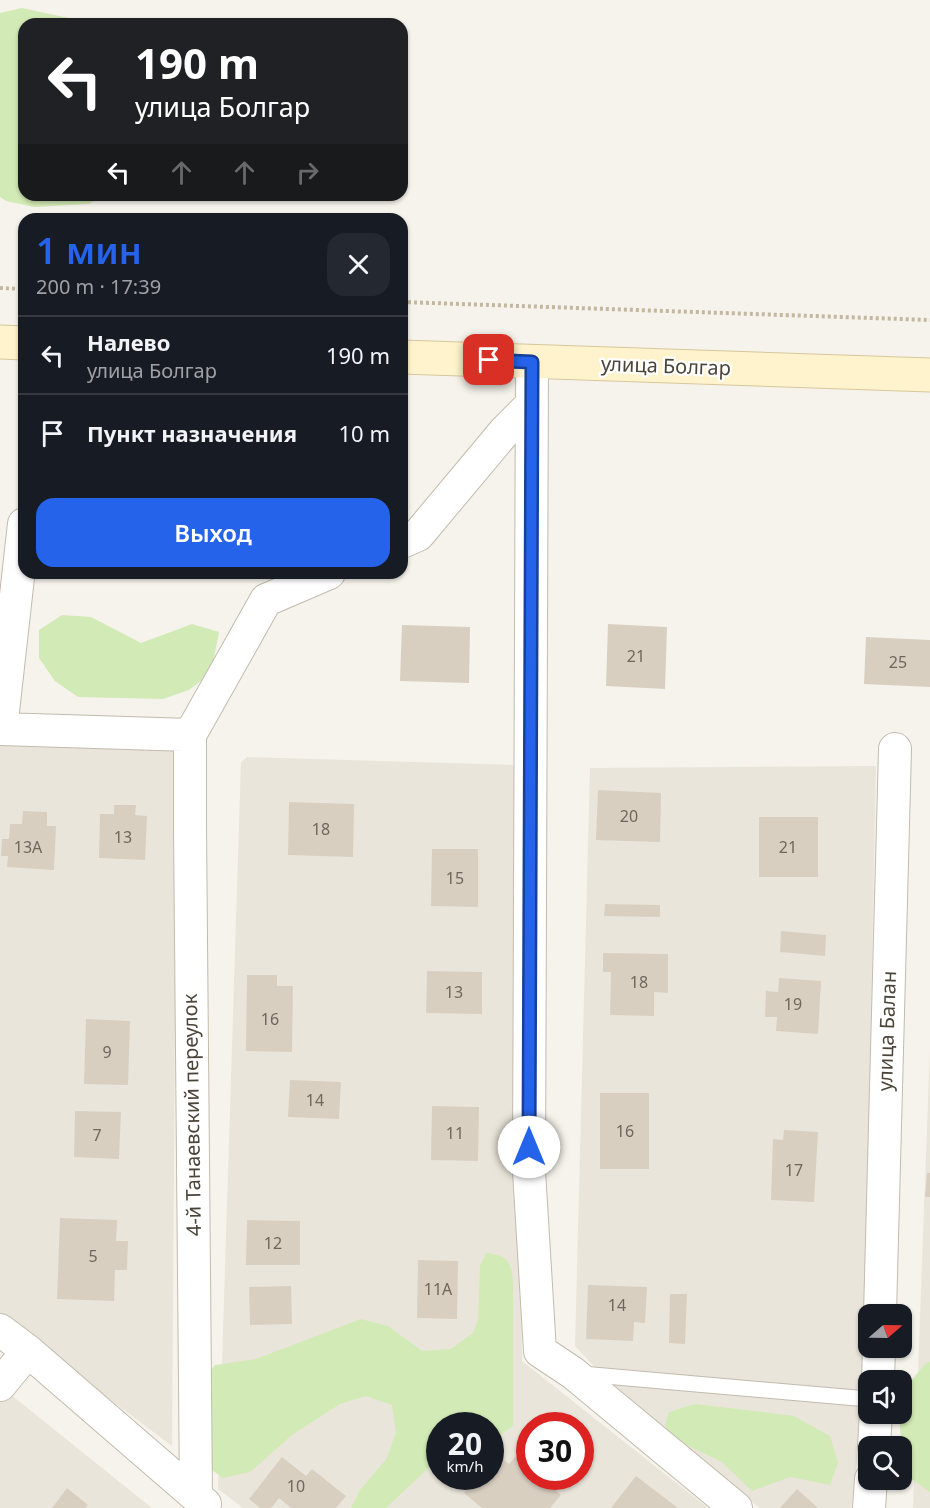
<!DOCTYPE html>
<html lang="ru">
<meta charset="utf-8">
<style>
body{margin:0;font-family:"Noto Sans",sans-serif;background:#242831;color:#f1f3f6;height:100vh;display:flex;flex-direction:column;font-size:22px;white-space:nowrap}
*{box-sizing:border-box;margin:0}
p{font-size:20px;color:#9ea1a6}
.icon{flex:none;width:33px;height:33px;fill:none;stroke:currentColor;stroke-width:2;stroke-linecap:round;stroke-linejoin:round}
.map{position:relative;flex:1;overflow:hidden}
.side{position:absolute;left:18px;top:213px;width:390px;height:366px;display:flex;flex-direction:column;background:#171b24;border-radius:18px;box-shadow:0 2px 4px #0004}
.side>*{flex:none}
.hud{position:absolute;left:18px;top:18px;width:390px;height:183px;border-radius:18px;box-shadow:0 2px 4px #0004;background:#202124;color:#fff;overflow:hidden}
.needle{width:39px;rotate:70deg}
.fabs{position:absolute;left:858px;top:1304px;display:grid;gap:12px}
.fabs a{display:grid;place-items:center;width:54px;height:54px;border-radius:12px;background:#171b24;box-shadow:0 2px 4px #0004;font-size:30px}
.speed{position:absolute;left:426px;top:1412px;display:flex;gap:12px;font-size:30px;font-weight:700;text-align:center}
.speed>*{display:grid;place-content:center;width:78px;height:78px;border-radius:50%;background:#171b24;box-shadow:0 2px 4px #0004;line-height:1}
.speed small{font-size:15px;font-weight:400}
.speed .limit{border:9px solid #d22;background:#fff;color:#111}
.pin{position:absolute;display:grid;place-items:center;width:51px;height:51px;color:#fff;margin:-26px;border-radius:12px;box-shadow:0 3px 9px #0006}
.me{position:absolute;width:66px;margin:-33px;rotate:0deg;stroke-linejoin:round;filter:drop-shadow(0 0 4px #0008)}
.turn{display:flex;align-items:center;gap:21px;height:126px;padding:0 18px;font-size:27px}
.turn .icon{width:78px;height:78px;stroke-width:2.5}
.turn b{display:block;font-size:42px;line-height:51px}
.lanes{display:flex;align-items:center;height:57px;padding:0 18px;background:#0003;justify-content:center;gap:30px;direction:ltr}
.lanes .off{opacity:.35}
.round{display:grid;place-items:center;flex:none;width:63px;height:63px;border-radius:18px;background:#242831}
.headline{display:flex;align-items:center;justify-content:space-between;height:102px;padding:0 18px}
h1{font-size:36px;font-weight:600;line-height:45px;color:#2563eb}
.action{display:flex;gap:12px;margin-top:auto;padding:12px 18px}
.action a{flex:1;height:69px;border-radius:18px;background:#2563eb;color:#fff;font-size:24px;font-weight:600;line-height:69px;text-align:center}
ul{padding:0;list-style:none}
li{display:flex;align-items:center;gap:18px;height:78px;padding:0 18px;border-top:2px solid #363941}
li div{flex:1}
li b{display:block;font-size:22px}
li em{font-style:normal}
.map>svg:first-child{display:block}
.residential{fill:#eae5da;fill-rule:evenodd}
.green{fill:#d2eab5}
.building{fill:#d8cfc1}
.lines{fill:none;stroke-linecap:round;stroke-linejoin:round}
.lane-casing{stroke:#c2bbae;stroke-width:17}
.street-casing{stroke:#c2bbae;stroke-width:34}
.secondary-casing{stroke:#d6c79b;stroke-width:35}
.path{stroke:#c4b79f;stroke-width:4;stroke-dasharray:3 3;stroke-linecap:butt}
.lane{stroke:#fff;stroke-width:15}
.street{stroke:#fff;stroke-width:32}
.secondary{stroke:#fff3cd;stroke-width:33}
.route-casing{stroke:#184099;stroke-width:15}
.route{stroke:#2563eb;stroke-width:10}
.labels{text-anchor:middle;stroke-width:4.5;stroke-linejoin:round;paint-order:stroke}
.number-label{font-size:16px;fill:#6e675b}
.street-label{font-size:20px;fill:#4b4439;stroke:#fff}
</style>
<div class="map">
<svg width="930" height="1508" viewBox="0 0 930 1508">
<rect width="100%" height="100%" fill="#f6f3ec"/>
<path class="residential" d="M177,745L172,1446L0,1317V746Z
M247,757L515,765L522,1361L708,1508H243L218,1489L241,762ZM440,1425H490V1476H440ZM530,1425H580V1476H530Z
M876,766L863,1413L851,1508H760L623,1397L575,1346L590,768Z
M930,1048V1508H913Z
M0,1386L152,1508H0Z"/>
<path class="green" d="M22,8L78,20L80,24H24V195H103L89,204L34,207L6,201L0,197V13Z
M62,615L91,617L141,643L192,624L219,632L211,673L189,690L163,699L78,697L55,681L39,658V630Z
M487,1253C506,1256 510,1259 513,1279V1426L491,1442L490,1425H440L439,1458L386,1508H351L360,1490L387,1458L396,1432L392,1405L366,1396L340,1404L292,1435L250,1472L223,1478L212,1470L202,1444L206,1376L215,1365L256,1359L361,1319L388,1326L422,1351L451,1349L473,1333L478,1320L480,1265Z
M930,1362V1492L910,1478L902,1456L899,1413H902C902,1391 912,1379 926,1363Z
M695,1404L794,1416L830,1436L838,1463L830,1485L790,1477L752,1491L722,1462L672,1438L665,1425L669,1412Z"/>
<path class="building" d="M608,624L667,627L665,689L606,686Z
M402,625L470,627L469,683L400,681Z
M866,637L930,640V687L864,684Z
M598,790L661,793L660,842L596,840Z
M289,802L354,804L353,857L288,855Z
M114,805H136L135,815L147,816L145,860L99,858L100,814H114Z
M23,811L47,812V826H56L54,870L7,867L8,856H1L2,839H9L10,824H22Z
M759,817H818V877H759Z
M432,849H478V907L431,906Z
M605,904L660,905V917L604,916Z
M781,931L826,935L825,956L780,952Z
M603,953L668,954V993L654,992V1016L610,1015L611,972H603Z
M427,971L482,972V1014L426,1013Z
M247,975H277V986H293L292,1052L246,1051Z
M779,978L821,981L818,1034L776,1031L777,1017H765L766,991L778,992Z
M86,1019L130,1021L128,1085L84,1084Z
M290,1080L341,1082L339,1119L288,1117Z
M600,1093H649V1169H600Z
M432,1106L479,1107L478,1161L431,1160Z
M75,1111L121,1112L119,1159L74,1157Z
M784,1130L818,1132L814,1202L771,1200L773,1139L783,1140Z
M927,1173H930V1197H925Z
M60,1218L117,1220L116,1241H128L127,1270H115L114,1301L57,1299Z
M247,1220L300,1221V1265H246Z
M418,1260L458,1261L457,1319L417,1318Z
M588,1285L647,1287L645,1323L634,1322L633,1341L586,1339Z
M291,1286L292,1324L250,1325L249,1287Z
M670,1294H687L685,1344L669,1343Z
M496,1454L509,1464L515,1457L530,1470L525,1477L535,1485L541,1478L561,1495L550,1508H482L464,1493L478,1476H490V1461Z
M282,1457L306,1476L312,1469L346,1496L336,1508H291L279,1498L271,1508H260L249,1499Z
M636,1476L678,1508H611Z
M67,1488L88,1505L85,1508H52Z
M797,1489L818,1508H780Z"/>
<g class="lines">
<defs>
<path id="lane" d="M582,1374L868,1399"/>
<path id="street" d="M532,362L529,1171L540,1351L573,1373L736,1508
M402,542L418,535L505,431L532,404
M0,729L190,735
M1,729L24,524
M880,1314L895,749
M0,1330L28,1351L205,1504
M878,1380L879,1347
M0,1385L28,1351
M874,1446L876,1413
M196,1496L190,828V735L266,600L329,573
M869,1508L871,1479"/>
<path id="secondary" d="M0,342L24,343
M402,357L930,375"/>
</defs>
<use href="#lane" class="lane-casing"/>
<use href="#street" class="street-casing"/>
<use href="#secondary" class="secondary-casing"/>
<path class="path" d="M0,288L24,289
M402,302L930,320"/>
<use href="#lane" class="lane"/>
<use href="#street" class="street"/>
<use href="#secondary" class="secondary"/>
</g>
<g class="lines">
<defs>
<path id="route" d="M489,360L532,362L529,1147"/>
</defs>
<use href="#route" class="route-casing"/>
<use href="#route" class="route"/>
</g>
<g class="labels">
<g class="number-label">
<text x="636" y="662">21</text>
<text x="898" y="668">25</text>
<text x="629" y="822">20</text>
<text x="321" y="835">18</text>
<text x="123" y="843">13</text>
<text x="28" y="853">13А</text>
<text x="788" y="853">21</text>
<text x="455" y="884">15</text>
<text x="639" y="988">18</text>
<text x="454" y="998">13</text>
<text x="793" y="1010">19</text>
<text x="270" y="1025">16</text>
<text x="107" y="1058">9</text>
<text x="315" y="1106">14</text>
<text x="625" y="1137">16</text>
<text x="455" y="1139">11</text>
<text x="97" y="1141">7</text>
<text x="794" y="1176">17</text>
<text x="273" y="1249">12</text>
<text x="93" y="1262">5</text>
<text x="438" y="1295">11А</text>
<text x="617" y="1311">14</text>
<text x="296" y="1492">10</text>
</g>
<g class="street-label">
<text transform="translate(666 366) rotate(2)" y="7">улица Болгар</text>
<text transform="translate(887 1031) rotate(-88)" y="7">улица Балан</text>
<text transform="translate(192 1115) rotate(-91)" y="7">4-й Танаевский переулок</text>
</g>
</g>
</svg>
<div class="fabs">
<a><svg class="needle" viewBox="-14 -14 28 28"><path d="M0-13l5 13h-10z" fill="#e53935"/><path d="M0 13l5-13h-10z" fill="#9ea1a6"/></svg></a>
<a><svg class="icon" aria-label="sound" viewBox="0 0 24 24"><path d="M4 9h4l5-4v14l-5-4H4zM17 9q2 3 0 6"/></svg></a>
<a><svg class="icon" aria-label="search" viewBox="0 0 24 24"><circle cx="10" cy="10" r="6"/><path d="M15 15l6 6"/></svg></a>
</div>
<div class="speed"><div>20<small>km/h</small></div><div class="limit">30</div></div>
<div class="pin" style="left:489px;top:360px;background:#d93025"><svg class="icon" aria-label="arrive" viewBox="0 0 24 24"><path d="M6 21V4h12l-3 4 3 4H6"/></svg></div>
<svg class="me" style="left:529px;top:1147px" viewBox="-20 -20 40 40"><circle r="19" fill="#fff"/><path d="M0-13L10 11 0 6-10 11z" fill="#2563eb"/></svg>
<div class="hud">
<div class="turn"><svg class="icon" aria-label="left" viewBox="0 0 24 24"><path d="M17 20v-9H6M10 6l-5 5 5 5"/></svg><div><b>190 m</b>улица Болгар</div></div>
<div class="lanes"><svg class="icon" aria-label="left" viewBox="0 0 24 24"><path d="M17 20v-9H6M10 6l-5 5 5 5"/></svg><svg class="icon off" aria-label="ahead" viewBox="0 0 24 24"><path d="M12 20V5M6 11l6-6 6 6"/></svg><svg class="icon off" aria-label="ahead" viewBox="0 0 24 24"><path d="M12 20V5M6 11l6-6 6 6"/></svg><svg class="icon off" aria-label="right" viewBox="0 0 24 24"><path d="M7 20v-9h11M14 6l5 5-5 5"/></svg></div>
</div>
<section class="side">
<div class="headline"><div><h1>1 мин</h1><p>200 m · 17:39</p></div><a class="round"><svg class="icon" aria-label="close" viewBox="0 0 24 24"><path d="M6 6l12 12M18 6L6 18"/></svg></a></div>
<ul>
<li><svg class="icon" aria-label="left" viewBox="0 0 24 24"><path d="M17 20v-9H6M10 6l-5 5 5 5"/></svg><div><b>Налево</b><p>улица Болгар</p></div><em>190 m</em></li>
<li><svg class="icon" aria-label="arrive" viewBox="0 0 24 24"><path d="M6 21V4h12l-3 4 3 4H6"/></svg><div><b>Пункт назначения</b></div><em>10 m</em></li>
</ul>
<div class="action"><a>Выход</a></div>
</section>
</div>
